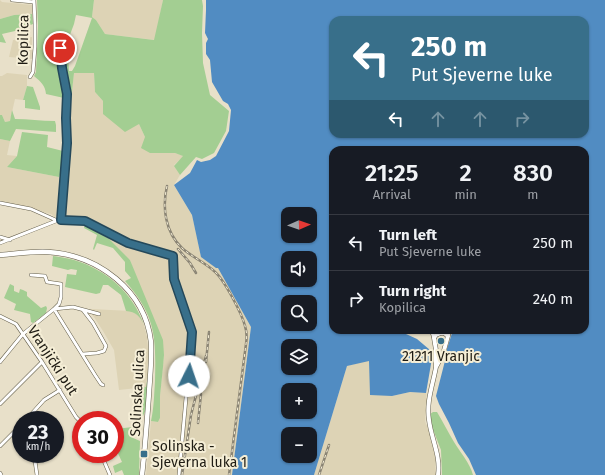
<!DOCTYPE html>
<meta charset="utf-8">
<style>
body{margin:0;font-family:"Fira Sans",sans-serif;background:#242831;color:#f1f3f6;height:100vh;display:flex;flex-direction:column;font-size:15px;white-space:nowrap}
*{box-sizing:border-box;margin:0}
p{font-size:13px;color:#9ea1a6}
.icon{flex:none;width:22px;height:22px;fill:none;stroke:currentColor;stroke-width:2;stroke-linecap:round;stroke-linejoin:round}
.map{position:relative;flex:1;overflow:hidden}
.drawer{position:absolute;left:329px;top:146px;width:260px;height:188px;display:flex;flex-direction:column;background:#171b24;border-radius:12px;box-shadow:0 1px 3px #0004}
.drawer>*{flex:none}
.banner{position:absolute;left:329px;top:16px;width:260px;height:122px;border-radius:12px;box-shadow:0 1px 3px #0004;background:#386f8a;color:#fff;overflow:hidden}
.needle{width:26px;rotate:88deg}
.tools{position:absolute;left:281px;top:207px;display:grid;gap:8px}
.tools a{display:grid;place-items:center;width:36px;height:36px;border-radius:8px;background:#171b24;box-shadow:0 1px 3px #0004;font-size:20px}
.speed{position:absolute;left:12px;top:411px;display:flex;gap:8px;font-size:20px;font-weight:700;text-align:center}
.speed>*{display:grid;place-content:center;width:52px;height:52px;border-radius:50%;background:#171b24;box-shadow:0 1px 3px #0004;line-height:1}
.speed small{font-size:10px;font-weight:400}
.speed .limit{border:6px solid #d22;background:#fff;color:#111}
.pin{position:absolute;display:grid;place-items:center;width:34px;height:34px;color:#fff;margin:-17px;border:2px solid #fff;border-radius:50%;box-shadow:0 1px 4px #0007}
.me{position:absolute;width:44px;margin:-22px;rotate:4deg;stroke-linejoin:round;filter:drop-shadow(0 0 3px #0008)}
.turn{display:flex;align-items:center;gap:14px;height:84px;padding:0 16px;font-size:18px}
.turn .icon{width:52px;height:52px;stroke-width:2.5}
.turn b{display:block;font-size:28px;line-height:34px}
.lanes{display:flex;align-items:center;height:38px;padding:0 16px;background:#0003;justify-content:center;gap:20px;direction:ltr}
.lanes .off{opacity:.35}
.eta{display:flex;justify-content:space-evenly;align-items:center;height:68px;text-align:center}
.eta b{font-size:24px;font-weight:600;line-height:28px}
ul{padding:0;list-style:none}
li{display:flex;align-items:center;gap:12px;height:56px;padding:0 16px;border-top:1px solid #363941}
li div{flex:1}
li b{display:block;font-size:15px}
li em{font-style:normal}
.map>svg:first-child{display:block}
.built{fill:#ddd3b5}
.green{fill:#a3ce92}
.water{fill:#518cc2;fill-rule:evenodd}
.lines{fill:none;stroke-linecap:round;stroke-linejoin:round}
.minor-casing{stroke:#635d49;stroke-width:4}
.secondary-casing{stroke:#635d49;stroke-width:5}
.primary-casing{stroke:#635d49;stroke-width:5.5}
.minor{stroke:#fff;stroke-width:3}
.secondary{stroke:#fff;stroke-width:4}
.primary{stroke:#fff;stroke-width:4.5}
.rail-casing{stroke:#8a8474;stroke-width:2.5}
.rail{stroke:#f5eed6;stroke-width:1;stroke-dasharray:3;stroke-linecap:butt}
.route-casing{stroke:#24485a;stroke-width:10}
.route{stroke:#386f8a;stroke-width:7}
.poi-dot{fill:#386f8a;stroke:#f5eed6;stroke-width:1.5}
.labels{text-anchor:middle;stroke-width:4;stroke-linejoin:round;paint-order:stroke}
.street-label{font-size:14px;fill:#1e1b13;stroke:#f5eed6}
.poi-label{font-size:14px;fill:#1e1b13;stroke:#f5eed6}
</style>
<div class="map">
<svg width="605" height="475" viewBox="0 0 605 475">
<rect width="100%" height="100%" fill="#e8e0c9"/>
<path class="built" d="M0,0L2,2L32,5V14L14,15L0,19Z
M94,0H163L155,40L105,34L96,20L92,17Z
M32,37V59L9,57L13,40Z
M74,72L94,73L95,92L103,101L139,124L145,137L150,153H175L184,156L174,165L180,175L174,185L192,215L201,256L218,267L251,327L232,475H146L151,421L158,422L160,418V396L164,355L130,260L85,225L65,222L70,140L69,119Z
M7,73L27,75V86L23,100L15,99L10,121L5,122L2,115H0V76H2Z
M0,139L10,141L7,155L17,156L7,167L59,177L58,208L60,214L55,217L51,214L0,201Z
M91,309L131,311L138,315L141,318L144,325L147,337L149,360L148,375L146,387L119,390L114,350L103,331L92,314Z
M369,360L392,396L410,392L426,393L427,400L425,421L432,439L435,457L436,475H314L347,366Z"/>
<path class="green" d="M37,0H94L92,17L96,20L105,34L154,40L163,0H202L203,6L202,33L203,63L210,95L229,111L226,131L214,153L202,159L196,157L180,175L174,166L183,156L175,153H150L141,148L145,137L139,124L125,132L103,114V101L95,92L94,73H74L69,119H68L70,93L68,91L64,59L68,57L69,71H72L75,66L92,18L76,15L74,24L68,40H67V47L65,48L63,45L62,43H58L60,75C63,82 64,90 64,98L46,94C45,85 41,82 34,76L36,72L38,26Z
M32,14L33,24L28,26V28L2,34L6,43L0,42V19L14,15Z
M27,86L33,87L40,107V110L25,108V100H23Z
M12,110L15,119C28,119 41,121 55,121L56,125V132L16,129L10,141L0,139V115H2L5,122L10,121Z
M22,132L48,135L47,147L63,151L62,169L59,177L7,167L17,156Z
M85,225L109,239L130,260L163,340L164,355L163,367L160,396V418L158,422L151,421C154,407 154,396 155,381C156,337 156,316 125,281L131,278L125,271V262L113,248L97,243L94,250L93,249L97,235L84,228Z
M53,256C60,257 68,258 74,260C107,270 133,293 144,325C140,316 136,312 126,311L121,295L108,285H103L100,293L96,294L65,287L67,274L76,275L77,270L71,269L68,270L52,266Z
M10,284L14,286V291L19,293L20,289L23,290L27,292V296L41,308L46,306L47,308L46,313L33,323L31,322L30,314L14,310L16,304L4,298Z
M148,375L146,409L143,416H138L140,388L146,387Z
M433,412H437C443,422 448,432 454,442C460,452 470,463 473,475H442L441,450L432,427L430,414Z
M133,427V438L140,441L139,475H124L122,470L115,473L113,466L122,462L115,447V429Z"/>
<path class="water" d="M206,0H605V475H476L469,459L458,443L449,423L439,404L436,396L447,353L446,352L453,330H585V150H333V330H405L406,334L417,339L430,350L432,354L431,364L426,393L410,392L392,396L370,395L369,361L347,366L314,475H232L251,327L218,268H216L201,257L192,215L174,185L190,173L197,160L201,162L210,160L216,156L229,131L231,110L228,104L223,101L212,82L210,60L206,54V43L208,39L205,33L206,10ZM333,20H585V134H333ZM288,214H310V236H288ZM288,258H310V280H288ZM288,302H310V324H288ZM288,346H310V368H288ZM288,390H310V412H288ZM288,434H310V456H288Z"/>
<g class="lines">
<defs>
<path id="minor" d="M12,0L34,2
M60,49L62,68L67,94L66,118L67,143L61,219
M61,56L68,52
M30,77L33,72L35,47V24L34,0
M0,203L31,209L58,221
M0,237L10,240
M0,243L61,219L85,221L128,243L173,255L174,279L192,332L179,475
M99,314L73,307L54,309L95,375L101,384L103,385
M0,316L16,324L42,362L76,417L81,422
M431,330L434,338
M448,336L450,330
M83,354L97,353L104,351L106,346L93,323L83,310
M0,362L23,334L54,309L59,304L61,297V284L47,282L45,276L31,275
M0,404L42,362
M26,420L44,400L60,390
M0,446L21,425
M101,454L110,475
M0,473L1,475
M37,475L35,461L44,459L48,454"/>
<path id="secondary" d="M441,333H444L448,336L443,354L436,367V350L434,338L436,335Z
M436,367C433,384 426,402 429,420C431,438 441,456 438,475"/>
<path id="primary" d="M0,255C16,254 32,251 48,252C98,255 145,290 151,342C152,359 150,376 149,393C147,421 145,448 142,475"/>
</defs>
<use href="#minor" class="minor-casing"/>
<use href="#secondary" class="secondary-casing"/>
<use href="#primary" class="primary-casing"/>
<use href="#minor" class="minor"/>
<use href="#secondary" class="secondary"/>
<use href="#primary" class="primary"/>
<defs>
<path id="rail" d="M167,186C162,207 165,232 182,248C192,257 204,262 214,271C224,279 242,314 245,326C247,332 247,338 246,344L229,475
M178,249L190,263L196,273
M206,362L209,332
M198,423L201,394
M182,475L191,415L206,356
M319,475L329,445"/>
</defs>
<use href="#rail" class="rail-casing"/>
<use href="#rail" class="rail"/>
</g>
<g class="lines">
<defs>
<path id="route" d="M60,48L62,68L67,94L66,118L67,143L61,220L85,221L128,243L173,256L174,279L192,332L189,376"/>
</defs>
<use href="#route" class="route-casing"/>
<use href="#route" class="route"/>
</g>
<g class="poi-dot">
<circle cx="441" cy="341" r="4"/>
<rect x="140" y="450" width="8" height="8" rx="2"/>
</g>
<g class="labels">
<g class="street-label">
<text transform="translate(23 40) rotate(-89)" y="5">Kopilica</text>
<text transform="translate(53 360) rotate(57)" y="5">Vranjički put</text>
<text transform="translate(137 393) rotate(-87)" y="5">Solinska ulica</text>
</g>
<g class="poi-label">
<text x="441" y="361">21211 Vranjic</text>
<text x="152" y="451" text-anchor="start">Solinska -<tspan x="152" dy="16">Sjeverna luka 1</tspan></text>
</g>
</g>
</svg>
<div class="tools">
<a><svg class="needle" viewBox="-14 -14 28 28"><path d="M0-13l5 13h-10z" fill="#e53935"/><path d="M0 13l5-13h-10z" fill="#9ea1a6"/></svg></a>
<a><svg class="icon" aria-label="sound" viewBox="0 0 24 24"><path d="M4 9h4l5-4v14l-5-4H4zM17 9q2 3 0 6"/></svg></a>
<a><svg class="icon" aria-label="search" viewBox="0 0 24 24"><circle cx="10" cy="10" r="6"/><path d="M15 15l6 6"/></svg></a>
<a><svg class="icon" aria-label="layers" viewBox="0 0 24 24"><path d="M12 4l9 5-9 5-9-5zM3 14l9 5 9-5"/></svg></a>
<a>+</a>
<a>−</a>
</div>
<div class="speed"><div>23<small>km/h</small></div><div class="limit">30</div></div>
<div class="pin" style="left:60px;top:48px;background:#d93025"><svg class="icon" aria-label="arrive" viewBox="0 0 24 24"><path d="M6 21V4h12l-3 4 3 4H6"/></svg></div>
<svg class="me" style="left:189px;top:376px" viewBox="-20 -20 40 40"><circle r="19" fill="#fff"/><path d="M0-13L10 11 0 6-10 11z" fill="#386f8a"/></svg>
<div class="banner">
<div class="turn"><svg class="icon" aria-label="left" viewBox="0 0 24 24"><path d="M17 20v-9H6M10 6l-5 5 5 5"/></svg><div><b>250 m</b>Put Sjeverne luke</div></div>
<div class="lanes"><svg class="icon" aria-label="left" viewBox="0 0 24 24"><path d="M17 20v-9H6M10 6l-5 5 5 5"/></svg><svg class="icon off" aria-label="ahead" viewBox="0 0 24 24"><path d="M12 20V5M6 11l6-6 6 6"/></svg><svg class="icon off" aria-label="ahead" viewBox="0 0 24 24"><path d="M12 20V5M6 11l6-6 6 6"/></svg><svg class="icon off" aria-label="right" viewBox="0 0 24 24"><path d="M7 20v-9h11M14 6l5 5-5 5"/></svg></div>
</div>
<section class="drawer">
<div class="eta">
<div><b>21:25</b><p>Arrival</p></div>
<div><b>2</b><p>min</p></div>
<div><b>830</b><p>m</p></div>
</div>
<ul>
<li><svg class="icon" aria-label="left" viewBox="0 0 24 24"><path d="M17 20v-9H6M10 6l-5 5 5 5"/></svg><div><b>Turn left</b><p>Put Sjeverne luke</p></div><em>250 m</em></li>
<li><svg class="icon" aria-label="right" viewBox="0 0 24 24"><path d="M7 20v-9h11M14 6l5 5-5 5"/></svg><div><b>Turn right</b><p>Kopilica</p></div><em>240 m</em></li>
</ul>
</section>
</div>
